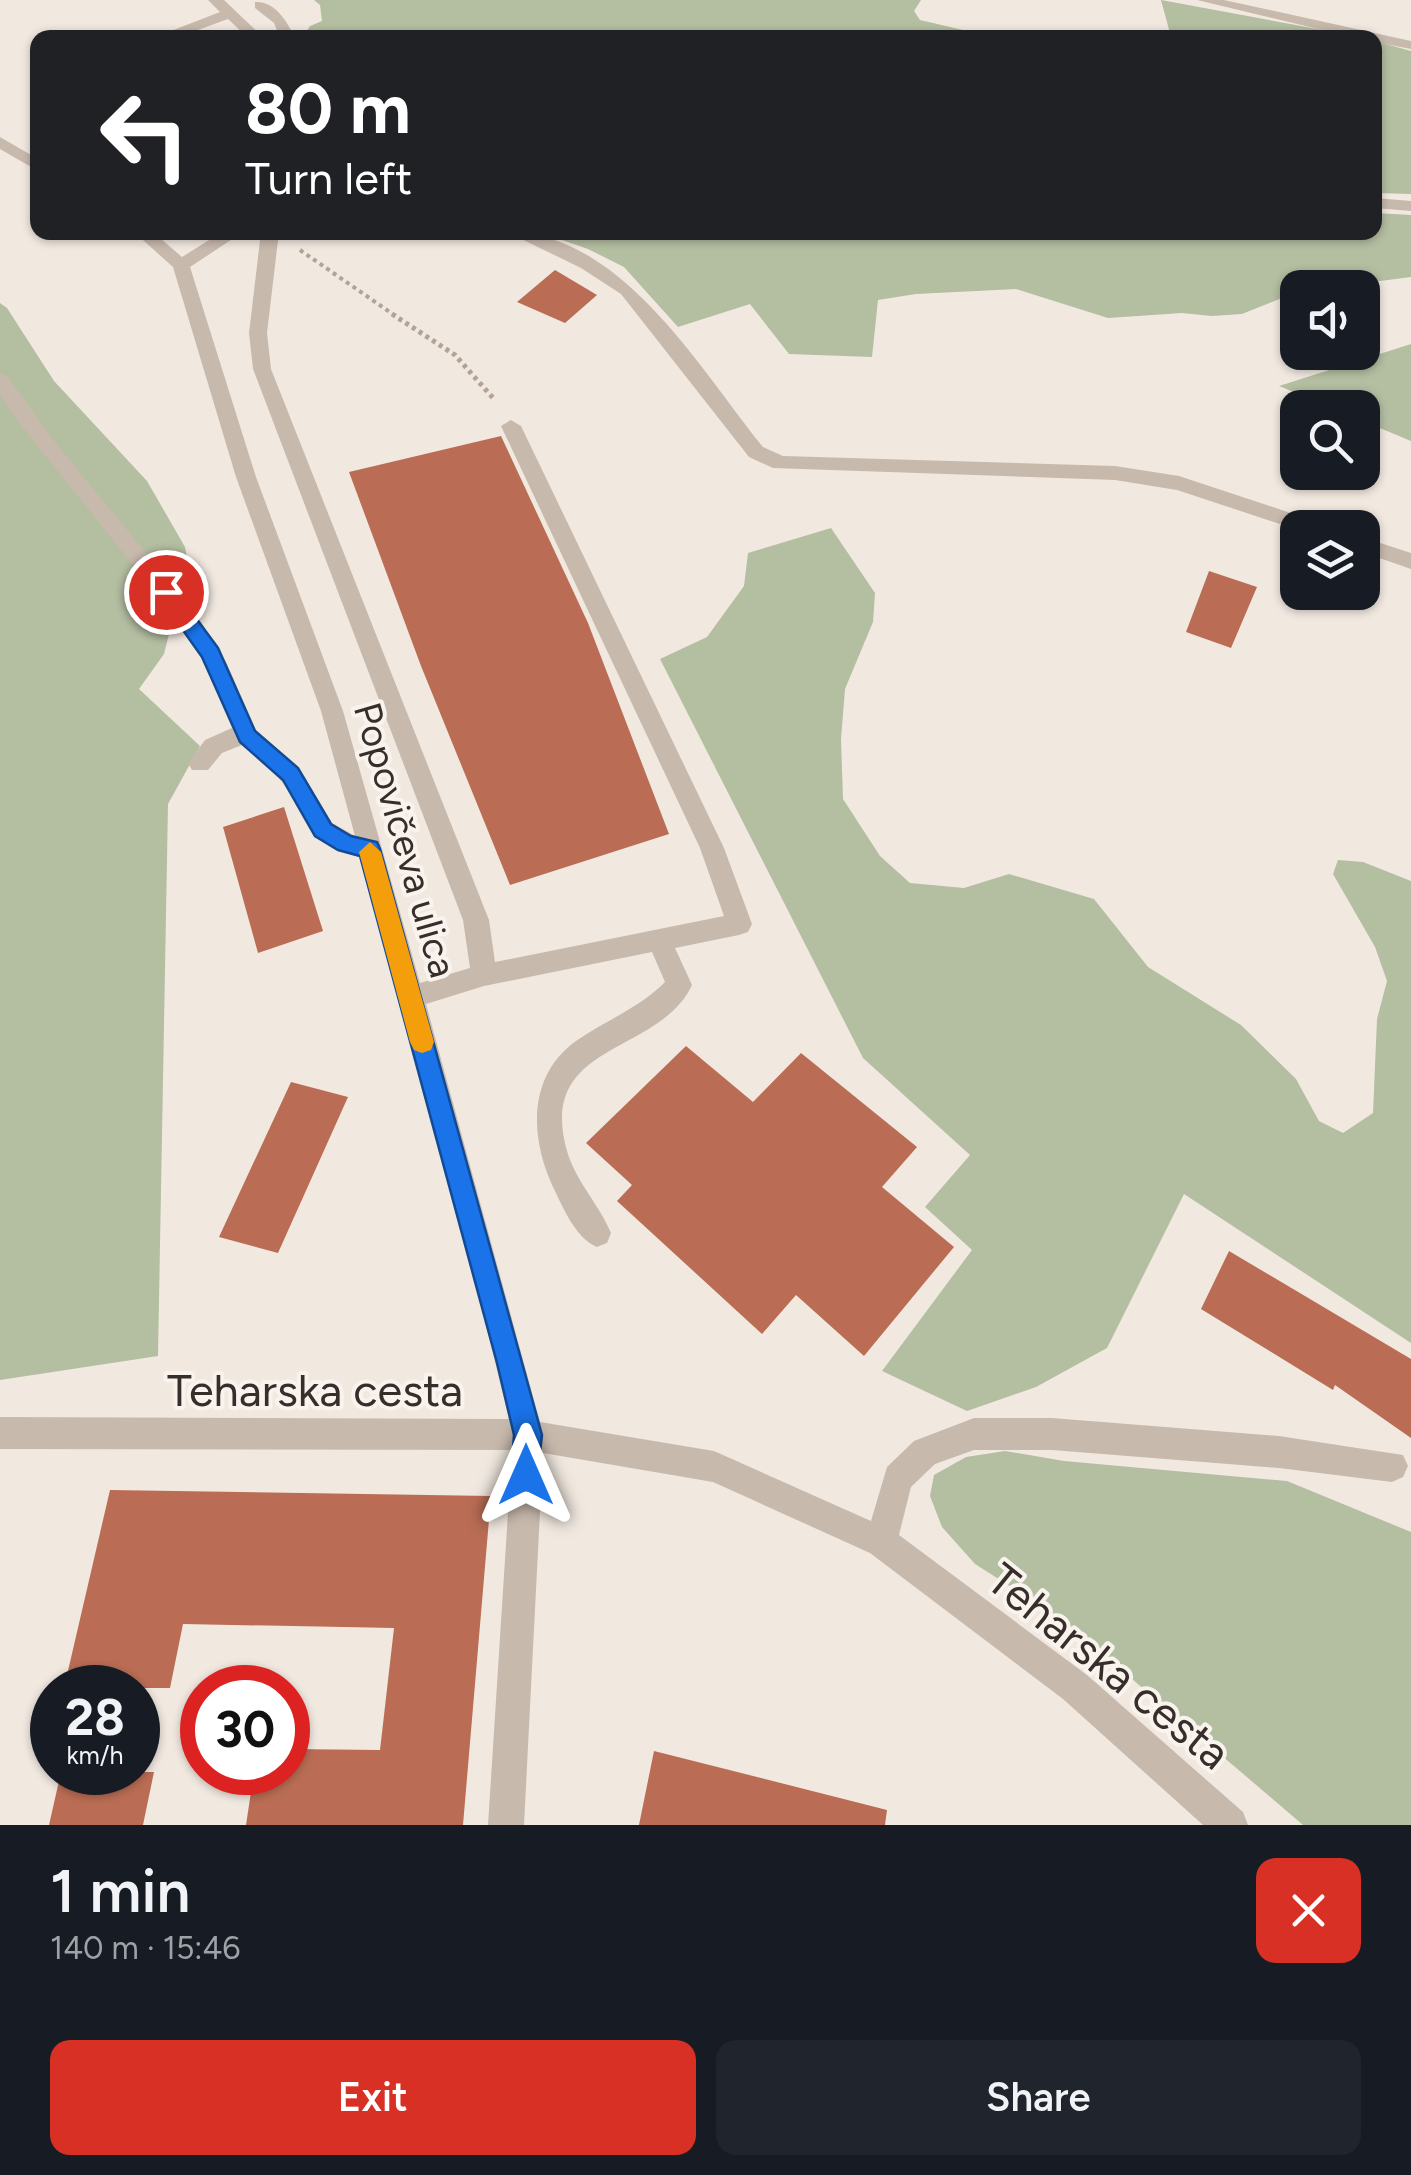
<!DOCTYPE html>
<meta charset="utf-8">
<style>
body{margin:0;font-family:Figtree,sans-serif;background:#20242c;color:#f1f3f6;height:100vh;display:flex;flex-direction:column;font-size:38px;white-space:nowrap}
*{box-sizing:border-box;margin:0}
p{font-size:32px;color:#9ea1a6}
.icon{flex:none;width:55px;height:55px;fill:none;stroke:currentColor;stroke-width:2;stroke-linecap:round;stroke-linejoin:round}
.map{position:relative;height:1825px;overflow:hidden}
.panel{display:flex;flex-direction:column;background:#171b24;flex:1}
.panel>*{flex:none}
.banner{position:absolute;left:30px;top:30px;width:1352px;height:210px;border-radius:20px;box-shadow:0 2px 8px #0004;background:#202124;color:#fff;overflow:hidden}
.buttons{position:absolute;left:1280px;top:270px;display:grid;gap:20px}
.buttons a{display:grid;place-items:center;width:100px;height:100px;border-radius:20px;background:#171b24;box-shadow:0 2px 8px #0004;font-size:50px}
.speed{position:absolute;left:30px;top:1665px;display:flex;gap:20px;font-size:50px;font-weight:700;text-align:center}
.speed>*{display:grid;place-content:center;width:130px;height:130px;border-radius:50%;background:#171b24;box-shadow:0 2px 8px #0004;line-height:1}
.speed small{font-size:25px;font-weight:400}
.speed .limit{border:15px solid #d22;background:#fff;color:#111}
.pin{position:absolute;display:grid;place-items:center;width:85px;height:85px;color:#fff;margin:-42px;border:5px solid #fff;border-radius:50%;box-shadow:0 2px 10px #0007}
.me{position:absolute;width:110px;margin:-55px;rotate:0deg;stroke-linejoin:round;filter:drop-shadow(0 0 8px #0008)}
.turn{display:flex;align-items:center;gap:35px;height:210px;padding:0 50px;font-size:45px}
.turn .icon{width:130px;height:130px;stroke-width:2.5}
.turn b{display:block;font-size:70px;line-height:85px}
.round{display:grid;place-items:center;flex:none;width:105px;height:105px;border-radius:20px;background:#20242c}
.overview{display:flex;align-items:center;justify-content:space-between;height:170px;padding:0 50px}
h1{font-size:60px;font-weight:600;line-height:75px}
.cta{display:flex;gap:20px;margin-top:auto;padding:20px 50px}
.cta a{flex:1;height:115px;border-radius:20px;background:#d93025;color:#fff;font-size:40px;font-weight:600;line-height:115px;text-align:center}
.cta a+a{background:#20242c;color:#f1f3f6}
.map>svg:first-child{display:block}
.green{fill:#b4bea1}
.building{fill:#ba6d54}
.lines{fill:none;stroke-linecap:round;stroke-linejoin:round}
.path-far1{stroke:#b3a397;stroke-width:4;stroke-dasharray:4 4;stroke-linecap:butt}
.path{stroke:#b3a397;stroke-width:5;stroke-dasharray:4 4;stroke-linecap:butt}
.minor{fill:#c8b9ad;fill-rule:evenodd}
.route{fill:#1a73e8;stroke:#114b97;stroke-width:2.5}
.slow{fill:#f59e0b}
.labels{text-anchor:middle;stroke-width:8;stroke-linejoin:round;paint-order:stroke}
.street-label{font-size:38px;fill:#372e2b;stroke:#f8f3ec}
.near-street-label{font-size:45px;fill:#372e2b;stroke:#f8f3ec}
</style>
<div class="map">
<svg width="1411" height="1825" viewBox="0 0 1411 1825">
<rect width="100%" height="100%" fill="#f1e9e0"/>
<path class="green" d="M314,0H921L914,11L920,20L993,37H303L310,26L322,21L320,5Z
M1161,0L1361,37H1171Z
M1375,41L1411,51V194L1375,193Z
M1375,213L1411,215V277L1334,287L1298,288L1297,292L1242,314L1212,316L1182,313L1108,318L1016,289L916,294L878,300L872,357L789,354L750,304L678,327L624,267L588,249L542,233L1375,232Z
M0,303L7,308L54,381L147,481L185,547L197,610L169,634L164,654L139,689L200,746L168,804L158,1356L0,1380Z
M1411,344V441L1363,421L1362,408L1331,407L1279,386Z
M831,528L875,593L873,622L845,689L841,739L843,799L880,856L910,883L964,888L1009,874L1094,899L1148,967L1241,1025L1296,1079L1319,1121L1343,1133L1373,1113L1377,1019L1387,981L1375,947L1333,874L1338,860L1363,862L1411,881V1343L1184,1194L1107,1348L1036,1387L967,1411L882,1371L972,1250L925,1207L970,1155L863,1058L660,659L707,637L744,586L748,553Z
M1005,1451L1064,1461L1287,1481L1411,1532V1825H1303L1063,1620L975,1564L942,1527L930,1496L934,1475L966,1457Z"/>
<path class="building" d="M555,270L597,295L565,323L517,302Z
M501,436L588,623L669,834L510,885L421,666L349,472Z
M1209,571L1257,587L1231,648L1186,632Z
M284,807L323,931L258,953L223,827Z
M686,1046L753,1102L801,1053L917,1147L882,1187L954,1247L864,1356L796,1295L762,1334L617,1201L632,1185L586,1143Z
M291,1082L348,1097L278,1253L219,1237Z
M1229,1251L1411,1359V1438L1335,1385L1333,1390L1201,1309Z
M110,1490L491,1496L463,1825H246L254,1772H288V1749L380,1750L394,1628L183,1624L170,1688H64Z
M654,1751L887,1810L885,1825H639Z
M61,1772H154L143,1825H49Z"/>
<g class="lines">
<path class="path-far1" d="M300,250L397,317"/>
<path class="path" d="M392,314L455,355L494,399"/>
<path class="minor" d="M208,0H224L264,38H248L228,19L176,38H153L220,12Z
M1197,0H1224L1411,41V49L1375,42V38H1356Z
M255,2C275,1 287,21 295,38H280L274,23L255,8Z
M0,137L38,159V171L0,149Z
M1375,198L1411,201V211L1375,208Z
M134,232H153L182,257L222,232H243L190,267L256,477L343,711L420,983L470,968L463,920L253,369L249,333L261,232H279L267,333L271,369L489,920L495,962L724,916L700,848L501,426L511,420L521,426L724,848L752,924L748,932L739,935L675,948L692,985C659,1056 536,1041 567,1151C576,1182 599,1204 611,1233L607,1243L597,1247C575,1238 563,1207 553,1187C530,1138 527,1076 576,1041C606,1020 638,1009 665,982L652,952L484,986L426,1004L540,1422L714,1451L871,1521L887,1467L914,1441L974,1418H1052L1279,1436L1403,1455L1408,1466L1403,1477L1392,1482L1279,1468L1052,1450H974L935,1464L911,1487L899,1535L1087,1675L1243,1812L1248,1825H1203L1063,1699L870,1553L713,1482L543,1453L524,1825H488L512,1450L0,1449V1417L509,1419L469,1255L360,857C309,846 310,821 283,783C273,769 255,757 242,745L222,753L208,770H192L188,763L205,740L232,728L204,662L179,622L17,420L0,394V374L7,376L57,445L194,611L226,662L256,730L298,767L332,823L355,836L321,711L236,477L173,267Z
M507,232C621,232 699,368 763,447L783,456L1115,466L1179,476L1321,523L1324,528L1298,530L1177,490L1115,480L773,468L749,457L621,294L581,268Z
M1362,537L1411,553V569L1362,552Z"/>
</g>
<path class="route" d="M166,585L173,587L218,648L255,731L298,768L331,824L351,836L377,842L380,849L542,1435L536,1485L526,1489L516,1485L511,1475L514,1435L497,1363L360,856L338,850L315,836L283,780L240,742L202,657L156,592Z"/>
<path class="slow" d="M370,842L381,852L434,1042L431,1050L422,1053L414,1050L410,1042L359,852Z"/>
<g class="labels">
<g class="street-label">
<text transform="translate(405 840) rotate(74)" y="13">Popovičeva ulica</text>
</g>
<g class="near-street-label">
<text x="315" y="1406">Teharska cesta</text>
<text transform="translate(1109 1666) rotate(39)" y="16">Teharska cesta</text>
</g>
</g>
</svg>
<div class="buttons">
<a><svg class="icon" aria-label="sound" viewBox="0 0 24 24"><path d="M4 9h4l5-4v14l-5-4H4zM17 9q2 3 0 6"/></svg></a>
<a><svg class="icon" aria-label="search" viewBox="0 0 24 24"><circle cx="10" cy="10" r="6"/><path d="M15 15l6 6"/></svg></a>
<a><svg class="icon" aria-label="layers" viewBox="0 0 24 24"><path d="M12 4l9 5-9 5-9-5zM3 14l9 5 9-5"/></svg></a>
</div>
<div class="speed"><div>28<small>km/h</small></div><div class="limit">30</div></div>
<div class="pin" style="left:166px;top:592px;background:#d93025"><svg class="icon" aria-label="arrive" viewBox="0 0 24 24"><path d="M6 21V4h12l-3 4 3 4H6"/></svg></div>
<svg class="me" style="left:526px;top:1475px" viewBox="-20 -20 40 40"><path d="M0-17L14 15 0 8-14 15z" fill="#1a73e8" stroke="#fff" stroke-width="4"/></svg>
<div class="banner">
<div class="turn"><svg class="icon" aria-label="left" viewBox="0 0 24 24"><path d="M17 20v-9H6M10 6l-5 5 5 5"/></svg><div><b>80 m</b>Turn left</div></div>
</div>
</div>
<section class="panel">
<div class="overview"><div><h1>1 min</h1><p>140 m · 15:46</p></div><a class="round" style="background:#d93025;color:#fff"><svg class="icon" aria-label="close" viewBox="0 0 24 24"><path d="M6 6l12 12M18 6L6 18"/></svg></a></div>
<div class="cta"><a>Exit</a><a>Share</a></div>
</section>
